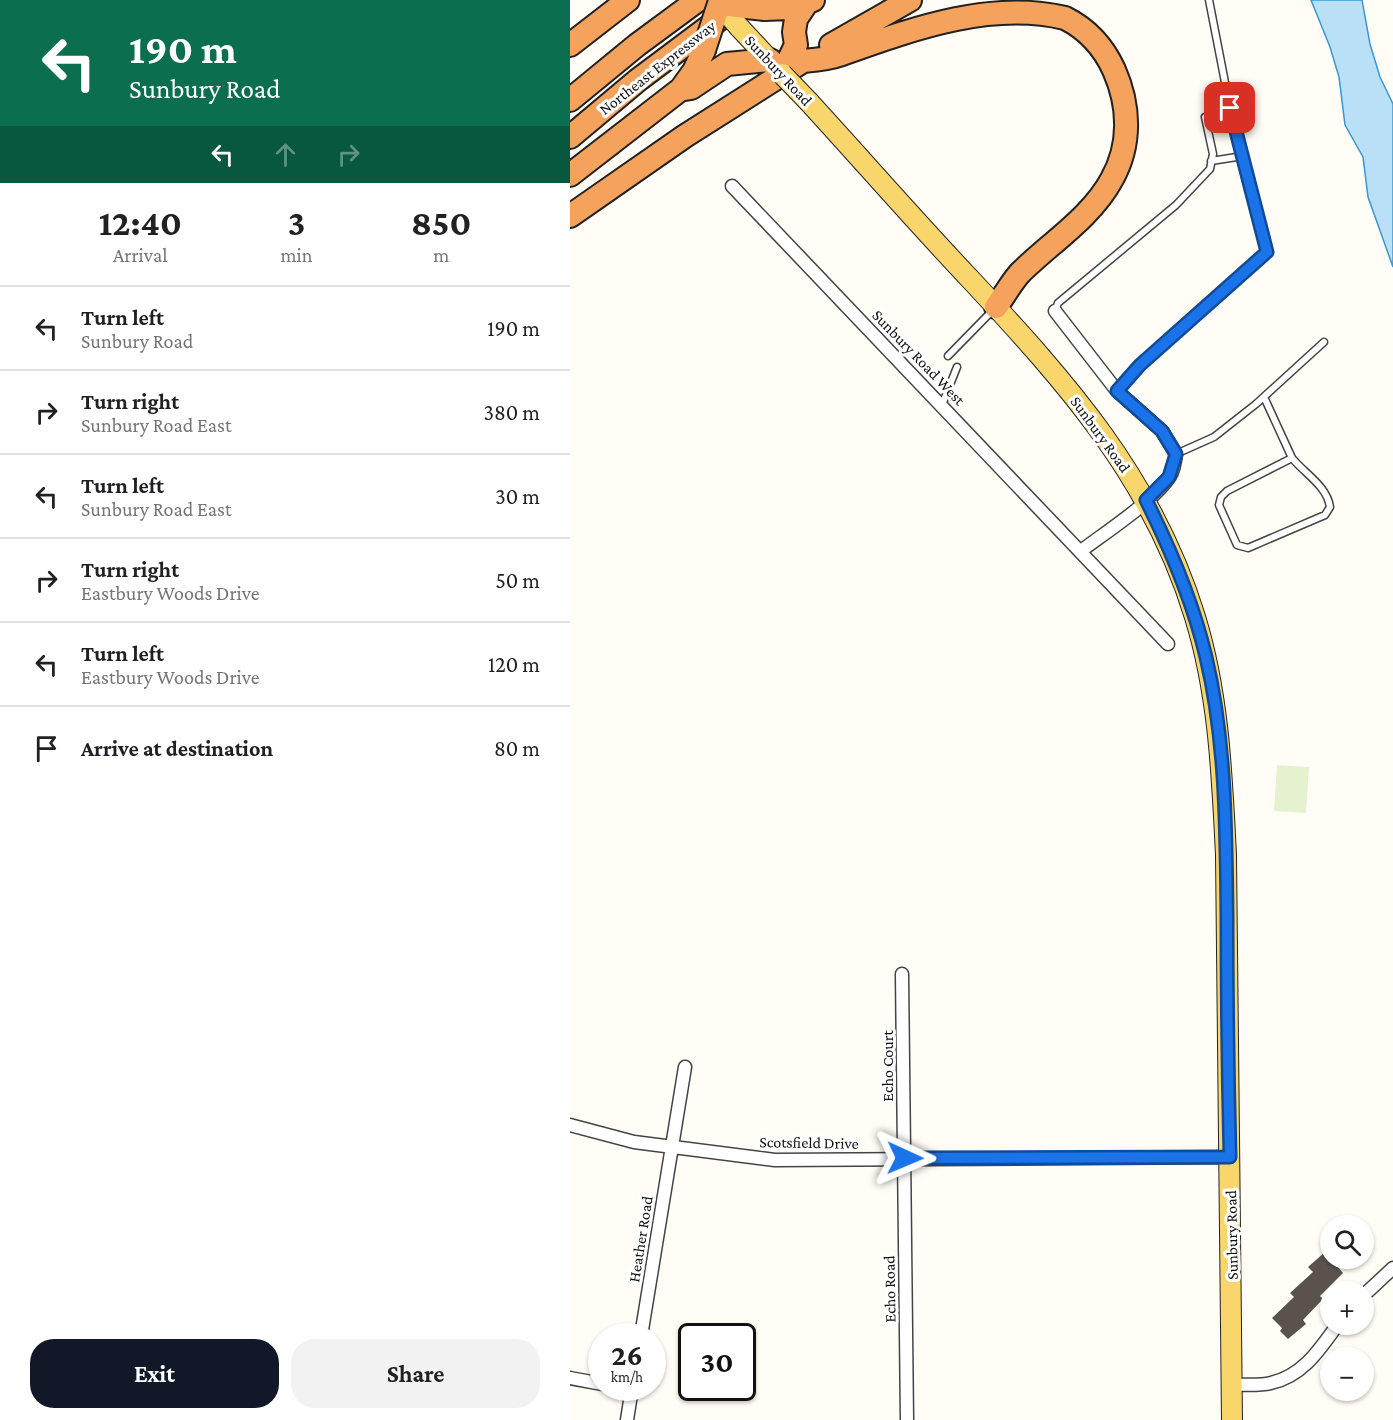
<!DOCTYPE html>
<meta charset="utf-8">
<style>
body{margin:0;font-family:"Crimson Pro",serif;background:#f2f2f2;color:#202124;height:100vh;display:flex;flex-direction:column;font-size:22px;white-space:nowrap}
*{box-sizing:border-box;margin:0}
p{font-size:20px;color:#757577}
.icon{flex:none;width:33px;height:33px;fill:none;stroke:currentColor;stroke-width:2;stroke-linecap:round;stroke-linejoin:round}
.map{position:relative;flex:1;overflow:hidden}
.panel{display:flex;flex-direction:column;background:#fff;width:570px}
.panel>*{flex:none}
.banner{background:#0b6e4f;color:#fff;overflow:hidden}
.fabs{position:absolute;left:750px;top:1215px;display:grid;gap:12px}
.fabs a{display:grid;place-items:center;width:54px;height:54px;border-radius:50%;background:#fff;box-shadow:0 2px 4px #0004;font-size:30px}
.speed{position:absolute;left:18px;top:1323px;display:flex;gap:12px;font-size:30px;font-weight:700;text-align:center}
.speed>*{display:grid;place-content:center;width:78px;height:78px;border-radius:50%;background:#fff;box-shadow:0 2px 4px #0004;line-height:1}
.speed small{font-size:15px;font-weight:400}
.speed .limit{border:3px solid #111;border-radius:9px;background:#fff;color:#111}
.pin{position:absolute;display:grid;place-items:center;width:51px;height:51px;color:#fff;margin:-26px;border-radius:12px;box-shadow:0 3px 9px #0006}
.me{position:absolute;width:66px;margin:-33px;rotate:91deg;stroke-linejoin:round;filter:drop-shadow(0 0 4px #0008)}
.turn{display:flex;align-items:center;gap:21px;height:126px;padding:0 30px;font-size:27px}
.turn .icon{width:78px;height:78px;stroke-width:2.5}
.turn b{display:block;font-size:42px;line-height:51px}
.lanes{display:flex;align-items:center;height:57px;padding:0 30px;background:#0003;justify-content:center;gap:30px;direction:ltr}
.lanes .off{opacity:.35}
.eta{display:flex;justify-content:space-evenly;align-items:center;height:102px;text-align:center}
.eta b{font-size:36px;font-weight:700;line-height:42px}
.action{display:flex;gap:12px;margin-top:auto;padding:12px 30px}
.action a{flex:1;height:69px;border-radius:24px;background:#111827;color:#fff;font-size:24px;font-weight:700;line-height:69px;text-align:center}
.action a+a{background:#f2f2f2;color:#202124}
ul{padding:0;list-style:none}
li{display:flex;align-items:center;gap:18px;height:84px;padding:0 30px;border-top:2px solid #e0e0e0}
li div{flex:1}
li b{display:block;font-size:22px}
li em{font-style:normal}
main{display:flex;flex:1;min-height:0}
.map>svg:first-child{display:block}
.pitch{fill:#e6f2cf}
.water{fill:#b9e0f7;stroke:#3f96cf;stroke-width:1.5}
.building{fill:#5a524d}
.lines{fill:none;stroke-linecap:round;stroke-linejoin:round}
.service-casing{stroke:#444;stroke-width:9}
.minor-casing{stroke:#444;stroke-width:15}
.primary-casing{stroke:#222;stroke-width:22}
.motorway-casing{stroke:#222;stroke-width:26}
.service{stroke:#fff;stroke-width:6}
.minor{stroke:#fff;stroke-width:12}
.primary{stroke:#f9d66b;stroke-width:20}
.motorway{stroke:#f5a25d;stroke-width:22}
.primary-bridge-casing{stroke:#222;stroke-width:22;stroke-linecap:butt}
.motorway-bridge-casing{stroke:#222;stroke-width:26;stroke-linecap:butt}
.primary-bridge{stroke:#f9d66b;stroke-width:20}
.motorway-bridge{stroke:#f5a25d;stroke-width:22}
.route-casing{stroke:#114b97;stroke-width:15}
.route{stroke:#1a73e8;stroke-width:10}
.labels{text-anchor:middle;stroke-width:6;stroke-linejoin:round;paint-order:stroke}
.street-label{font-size:16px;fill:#111;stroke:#fff}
</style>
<main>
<section class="panel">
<div class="banner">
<div class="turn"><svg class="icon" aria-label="left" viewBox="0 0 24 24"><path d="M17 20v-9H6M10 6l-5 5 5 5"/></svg><div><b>190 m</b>Sunbury Road</div></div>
<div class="lanes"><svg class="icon" aria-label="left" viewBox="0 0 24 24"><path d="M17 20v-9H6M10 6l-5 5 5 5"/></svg><svg class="icon off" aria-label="ahead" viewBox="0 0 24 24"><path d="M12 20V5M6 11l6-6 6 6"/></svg><svg class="icon off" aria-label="right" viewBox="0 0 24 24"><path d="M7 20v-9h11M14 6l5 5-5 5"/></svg></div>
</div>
<div class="eta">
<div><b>12:40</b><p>Arrival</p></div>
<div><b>3</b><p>min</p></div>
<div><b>850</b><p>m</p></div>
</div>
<ul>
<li><svg class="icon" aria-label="left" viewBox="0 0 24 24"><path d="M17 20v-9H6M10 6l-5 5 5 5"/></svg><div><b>Turn left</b><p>Sunbury Road</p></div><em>190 m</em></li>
<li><svg class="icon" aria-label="right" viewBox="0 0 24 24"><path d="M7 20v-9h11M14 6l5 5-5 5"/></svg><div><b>Turn right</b><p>Sunbury Road East</p></div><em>380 m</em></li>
<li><svg class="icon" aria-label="left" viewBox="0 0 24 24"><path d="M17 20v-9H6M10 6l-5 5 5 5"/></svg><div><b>Turn left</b><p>Sunbury Road East</p></div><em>30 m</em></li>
<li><svg class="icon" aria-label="right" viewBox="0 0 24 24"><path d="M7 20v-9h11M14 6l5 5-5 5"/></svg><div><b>Turn right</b><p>Eastbury Woods Drive</p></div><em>50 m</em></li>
<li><svg class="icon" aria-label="left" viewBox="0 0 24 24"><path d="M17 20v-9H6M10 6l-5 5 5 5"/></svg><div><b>Turn left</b><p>Eastbury Woods Drive</p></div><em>120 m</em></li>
<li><svg class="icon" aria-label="arrive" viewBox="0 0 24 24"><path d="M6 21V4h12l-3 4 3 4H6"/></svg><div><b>Arrive at destination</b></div><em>80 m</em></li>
</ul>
<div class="action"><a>Exit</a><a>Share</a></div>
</section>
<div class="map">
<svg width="823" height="1420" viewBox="0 0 823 1420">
<rect width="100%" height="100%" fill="#fffdf5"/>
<path class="pitch" d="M707,765L739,767L736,813L704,811Z"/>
<path class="water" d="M741,0H792L800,44L810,77L823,104V267L798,197L793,157L775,125L769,77L760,47Z"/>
<path class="building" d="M755,1252L773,1273L750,1296L753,1299L733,1320L736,1324L718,1339L710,1331L712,1328L702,1318L724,1297L720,1293L743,1272L738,1267Z"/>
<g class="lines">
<defs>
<path id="service" d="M641,161L673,156
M485,311L488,303L606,205L640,169L643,154L635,117L660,108
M378,356L424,309
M547,391L570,365L697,252L660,108L639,0
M694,397L722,458L657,491L651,497L649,505L667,545L678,548L755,515L760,507C757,486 735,474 722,458
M372,405L387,367
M606,454L644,437L686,404L754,342"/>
<path id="minor" d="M162,186L598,644
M485,311L547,391L592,431L606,454C605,462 604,470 600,476C584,501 536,532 511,551
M332,974L337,1420
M0,1125L64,1142L205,1160L660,1157
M794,1295L823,1268
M71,1336L115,1067
M0,1378L32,1384
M662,1385C674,1384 689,1386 701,1383C733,1376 750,1349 768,1324
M57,1420L62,1388"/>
<path id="primary" d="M169,27L208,69
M239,102C293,161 346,222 401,280C497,383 583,479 625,617C649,695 652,775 656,855L662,1420"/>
<path id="motorway" d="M195,9L218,8L243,0
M0,45L58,0
M261,45L340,0
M233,61C244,60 258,59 269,55C340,30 419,0 495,18C517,29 534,48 544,70C560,106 561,145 542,179C521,218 480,243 450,273C441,283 434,296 426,307
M212,74L226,45L224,32L226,19L236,4
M115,89L121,88L157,64L200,60
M0,100L67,45L128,0
M0,137L68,80L152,17
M0,175L111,89L124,71L134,50
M0,216L115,136L230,63"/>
</defs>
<use href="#service" class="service-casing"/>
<use href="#minor" class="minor-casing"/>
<use href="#primary" class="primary-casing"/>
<use href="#motorway" class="motorway-casing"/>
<use href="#service" class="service"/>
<use href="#minor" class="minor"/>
<use href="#primary" class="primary"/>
<use href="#motorway" class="motorway"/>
<defs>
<path id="primary-bridge" d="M149,4L169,27
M212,74L239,102"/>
<path id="motorway-bridge" d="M134,50L149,4L195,9"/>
</defs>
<use href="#primary-bridge" class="primary-bridge-casing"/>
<use href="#motorway-bridge" class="motorway-bridge-casing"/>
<use href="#primary-bridge" class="primary-bridge"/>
<use href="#motorway-bridge" class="motorway-bridge"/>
</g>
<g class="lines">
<defs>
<path id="route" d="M335,1158L660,1157C658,1076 657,996 657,915C656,829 656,741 636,657C623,602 601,550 576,500L599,477L606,454L592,431L547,391L570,365L697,252L660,108"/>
</defs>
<use href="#route" class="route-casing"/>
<use href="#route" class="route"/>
</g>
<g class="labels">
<g class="street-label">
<text transform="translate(87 67) rotate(-38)" y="6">Northeast Expressway</text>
<text transform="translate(209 70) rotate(47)" y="6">Sunbury Road</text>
<text transform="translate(349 357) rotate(46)" y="6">Sunbury Road West</text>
<text transform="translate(531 434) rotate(54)" y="6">Sunbury Road</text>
<text transform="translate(317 1066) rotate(-90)" y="6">Echo Court</text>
<text transform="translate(239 1142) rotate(1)" y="6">Scotsfield Drive</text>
<text transform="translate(661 1235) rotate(-91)" y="6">Sunbury Road</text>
<text transform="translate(70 1239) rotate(-81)" y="6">Heather Road</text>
<text transform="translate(319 1289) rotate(-91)" y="6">Echo Road</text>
</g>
</g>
</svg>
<div class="fabs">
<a><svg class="icon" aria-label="search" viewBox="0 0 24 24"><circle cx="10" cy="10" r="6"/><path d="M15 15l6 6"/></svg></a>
<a>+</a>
<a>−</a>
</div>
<div class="speed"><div>26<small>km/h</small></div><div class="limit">30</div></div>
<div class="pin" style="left:660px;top:108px;background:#d93025"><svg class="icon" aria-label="arrive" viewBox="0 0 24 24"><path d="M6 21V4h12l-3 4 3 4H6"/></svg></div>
<svg class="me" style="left:335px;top:1158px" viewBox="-20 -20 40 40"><path d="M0-17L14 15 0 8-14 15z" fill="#1a73e8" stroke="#fff" stroke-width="4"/></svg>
</div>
</main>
